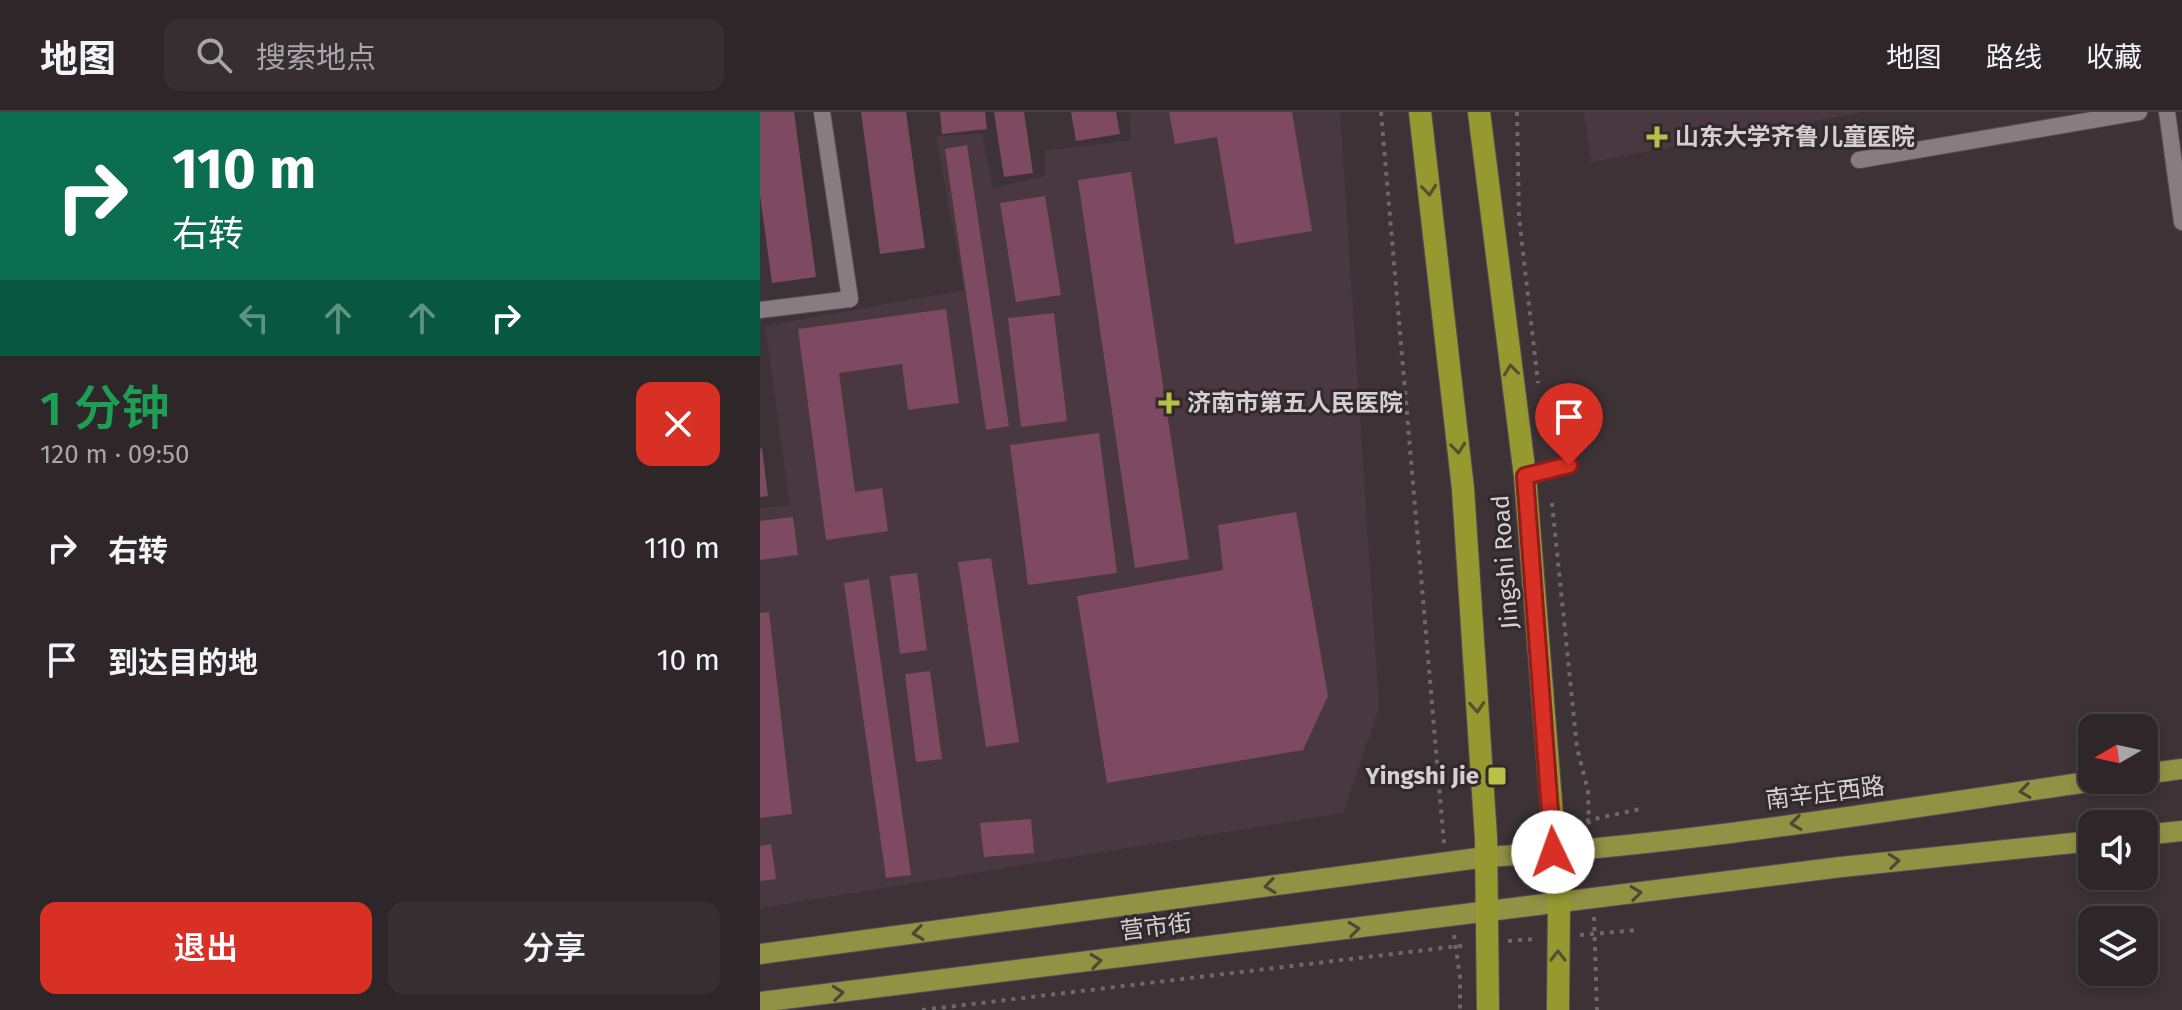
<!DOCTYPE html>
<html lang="zh">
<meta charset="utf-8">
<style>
body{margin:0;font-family:"Fira Sans","Noto Sans SC",sans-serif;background:#362e31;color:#f1f3f6;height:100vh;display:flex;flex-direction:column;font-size:30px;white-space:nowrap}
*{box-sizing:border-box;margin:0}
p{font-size:26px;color:#a7a5a8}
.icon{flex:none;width:44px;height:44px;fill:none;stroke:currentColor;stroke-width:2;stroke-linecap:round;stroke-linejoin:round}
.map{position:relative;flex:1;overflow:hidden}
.details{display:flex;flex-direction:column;background:#2e2629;width:760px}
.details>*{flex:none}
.hud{background:#0b6e4f;color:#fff;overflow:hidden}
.needle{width:52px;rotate:261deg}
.fabs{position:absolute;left:1318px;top:602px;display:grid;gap:16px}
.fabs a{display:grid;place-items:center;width:80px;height:80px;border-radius:16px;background:#2e2629;box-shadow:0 4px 12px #0003,0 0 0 2px #494346;font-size:40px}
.pin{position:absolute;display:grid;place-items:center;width:68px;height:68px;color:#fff;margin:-82px -34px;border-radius:50% 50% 50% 0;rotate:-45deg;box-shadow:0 0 8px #0007}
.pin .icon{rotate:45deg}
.me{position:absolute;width:88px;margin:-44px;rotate:357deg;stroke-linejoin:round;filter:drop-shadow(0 0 6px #0008)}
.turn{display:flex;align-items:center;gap:28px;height:168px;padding:0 40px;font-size:36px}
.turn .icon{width:104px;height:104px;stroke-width:2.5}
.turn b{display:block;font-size:56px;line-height:68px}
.lanes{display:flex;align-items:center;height:76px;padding:0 40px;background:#0003;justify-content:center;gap:40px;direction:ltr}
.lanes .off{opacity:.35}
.round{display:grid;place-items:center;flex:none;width:84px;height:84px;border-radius:16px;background:#362e31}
.summary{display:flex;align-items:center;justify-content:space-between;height:136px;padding:0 40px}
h1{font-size:48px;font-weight:600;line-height:60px;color:#1e9e55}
.button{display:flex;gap:16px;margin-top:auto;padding:16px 40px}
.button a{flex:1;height:92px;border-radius:16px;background:#d93025;color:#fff;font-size:32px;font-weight:600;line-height:92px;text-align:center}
.button a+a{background:#362e31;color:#f1f3f6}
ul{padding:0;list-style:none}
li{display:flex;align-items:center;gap:24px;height:112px;padding:0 40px}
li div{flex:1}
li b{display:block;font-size:30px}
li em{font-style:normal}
header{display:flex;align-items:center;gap:48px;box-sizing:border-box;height:112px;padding:0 40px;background:#2e2629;border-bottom:2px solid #494346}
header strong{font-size:38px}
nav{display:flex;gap:44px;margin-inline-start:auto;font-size:28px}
.search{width:560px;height:72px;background:#362e31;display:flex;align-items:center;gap:20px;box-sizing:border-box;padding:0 28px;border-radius:16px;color:#a7a5a8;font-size:30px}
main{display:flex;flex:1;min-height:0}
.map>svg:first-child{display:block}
.built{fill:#493840}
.building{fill:#7d4a62}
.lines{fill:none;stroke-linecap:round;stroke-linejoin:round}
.minor-casing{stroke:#595054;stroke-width:18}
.primary-casing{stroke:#595054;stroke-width:22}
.trunk-casing{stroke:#595054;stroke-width:24}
.path{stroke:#70676a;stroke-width:4;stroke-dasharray:4 6;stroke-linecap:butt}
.minor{stroke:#887c81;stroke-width:16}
.primary{stroke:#929244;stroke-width:20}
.trunk{stroke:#969930;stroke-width:22}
.oneway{stroke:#55502e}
.oneway2{stroke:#4f4834}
.route-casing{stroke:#8d1f18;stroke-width:20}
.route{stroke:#d93025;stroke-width:14}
.poi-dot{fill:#b9c046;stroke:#32292d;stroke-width:3}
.labels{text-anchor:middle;stroke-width:6;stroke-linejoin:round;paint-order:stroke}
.poi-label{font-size:24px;font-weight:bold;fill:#d6cfd2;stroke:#32292d;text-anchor:start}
.street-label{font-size:24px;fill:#d6cfd2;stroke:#32292d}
</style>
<header>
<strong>地图</strong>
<div class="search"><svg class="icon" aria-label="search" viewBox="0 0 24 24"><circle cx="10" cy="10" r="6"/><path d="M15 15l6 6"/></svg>搜索地点</div>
<nav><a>地图</a><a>路线</a><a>收藏</a></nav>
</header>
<main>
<section class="details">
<div class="hud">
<div class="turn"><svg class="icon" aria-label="right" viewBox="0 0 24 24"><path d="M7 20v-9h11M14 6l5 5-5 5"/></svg><div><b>110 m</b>右转</div></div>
<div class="lanes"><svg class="icon off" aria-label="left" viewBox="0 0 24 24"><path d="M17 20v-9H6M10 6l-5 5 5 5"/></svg><svg class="icon off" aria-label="ahead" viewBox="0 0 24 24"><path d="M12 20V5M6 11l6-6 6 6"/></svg><svg class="icon off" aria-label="ahead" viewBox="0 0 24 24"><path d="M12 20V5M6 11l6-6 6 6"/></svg><svg class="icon" aria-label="right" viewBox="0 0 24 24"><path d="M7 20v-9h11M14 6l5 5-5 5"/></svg></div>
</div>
<div class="summary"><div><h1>1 分钟</h1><p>120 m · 09:50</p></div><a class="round" style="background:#d93025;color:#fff"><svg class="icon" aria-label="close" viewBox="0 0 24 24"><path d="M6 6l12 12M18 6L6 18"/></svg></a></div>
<ul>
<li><svg class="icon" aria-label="right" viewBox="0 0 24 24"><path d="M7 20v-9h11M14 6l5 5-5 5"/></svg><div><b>右转</b></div><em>110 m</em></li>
<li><svg class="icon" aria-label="arrive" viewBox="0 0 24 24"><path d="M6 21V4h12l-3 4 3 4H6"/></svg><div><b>到达目的地</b></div><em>10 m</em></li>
</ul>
<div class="button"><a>退出</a><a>分享</a></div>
</section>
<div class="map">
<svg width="1422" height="898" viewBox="0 0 1422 898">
<rect width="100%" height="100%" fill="#3d3337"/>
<path class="built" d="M369,0H580L619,596L583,701L0,796V396L30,393L5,214L204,178L176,24L222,22L233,76L285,64V39L371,28Z
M824,0H1103L831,50Z"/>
<path class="building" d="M0,0H34L56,165L12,171L0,83Z
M101,0H146L165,136L120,142Z
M180,0H225L227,17L182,22Z
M234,0H264L273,61L244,65Z
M311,0H356L360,22L316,29Z
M409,0H532L552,119L475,132L457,25L415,32Z
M207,33L249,314L226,318L185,37Z
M371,60L429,447L375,456L318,68Z
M285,84L301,183L256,190L240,91Z
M186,197L199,291L148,298L142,252L79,261L95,380L122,376L128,419L66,428L38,217Z
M294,201L307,309L261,315L248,206Z
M339,321L357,461L268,473L250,333Z
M2,336L8,384L0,385V337Z
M536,400L568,584L543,638L347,671L317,484L463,458L458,413Z
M33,405L38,443L0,448V409Z
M231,446L259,630L226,635L198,450Z
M157,461L167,538L140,542L130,464Z
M109,467L151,763L126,766L84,471Z
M9,500L32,702L0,706V501Z
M170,559L182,647L156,650L145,562Z
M271,707L274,741L224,745L220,711Z
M11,732L16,767L0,769V734Z"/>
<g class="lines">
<defs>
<path id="minor" d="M1407,0L1422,110
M1099,48L1379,0
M0,198L90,187L62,0
M765,364L809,353"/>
<path id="primary" d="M1384,662L1422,657
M1384,723L1422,719
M0,842L726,745C932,732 1139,697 1342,668
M0,890L1081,755L1332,729"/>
<path id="trunk" d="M660,0L703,377L726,726L728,898
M719,0L765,364L799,791L798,898"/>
</defs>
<use href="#minor" class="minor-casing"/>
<use href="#primary" class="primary-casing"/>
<use href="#trunk" class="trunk-casing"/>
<path class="path" d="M621,0L684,731
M757,0L759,105L778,271
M792,391L817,636L828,679L829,716
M816,711L880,697
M834,805L837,898
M694,823L700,865V898
M820,823L878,818
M748,829L776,827
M162,898L708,833"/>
<use href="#minor" class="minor"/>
<use href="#primary" class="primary"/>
<use href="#trunk" class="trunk"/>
</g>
<defs><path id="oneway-chevron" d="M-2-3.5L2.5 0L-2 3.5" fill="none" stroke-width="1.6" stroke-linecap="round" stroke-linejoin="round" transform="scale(2)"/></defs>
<g class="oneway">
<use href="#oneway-chevron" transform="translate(669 78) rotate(84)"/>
<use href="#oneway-chevron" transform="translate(751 258) rotate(-97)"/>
<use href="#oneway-chevron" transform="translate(698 336) rotate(84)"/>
<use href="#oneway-chevron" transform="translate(717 595) rotate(86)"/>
<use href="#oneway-chevron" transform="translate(798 844) rotate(-90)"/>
</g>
<g class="oneway2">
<use href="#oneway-chevron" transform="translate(1265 679) rotate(172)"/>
<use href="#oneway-chevron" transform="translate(1036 711) rotate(173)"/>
<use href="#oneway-chevron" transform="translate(1134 749) rotate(-6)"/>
<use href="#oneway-chevron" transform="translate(510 774) rotate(172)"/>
<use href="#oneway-chevron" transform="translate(876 781) rotate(-7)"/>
<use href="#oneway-chevron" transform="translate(594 817) rotate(-7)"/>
<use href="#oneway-chevron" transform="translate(158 821) rotate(172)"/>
<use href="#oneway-chevron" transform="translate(336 849) rotate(-7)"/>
<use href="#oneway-chevron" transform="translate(78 881) rotate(-6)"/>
</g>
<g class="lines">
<defs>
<path id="route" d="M793,740L765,364L809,353"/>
</defs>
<use href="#route" class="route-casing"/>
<use href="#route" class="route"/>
</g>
<g class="poi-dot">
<path d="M893 13h8v8h8v8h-8v8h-8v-8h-8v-8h8z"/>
<path d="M405 279h8v8h8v8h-8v8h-8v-8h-8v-8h8z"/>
<rect x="727" y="654" width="20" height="20" rx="4"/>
</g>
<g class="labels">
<g class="poi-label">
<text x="915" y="33">山东大学齐鲁儿童医院</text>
<text x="427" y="299">济南市第五人民医院</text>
<text x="719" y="672" text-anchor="end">Yingshi Jie</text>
</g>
<g class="street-label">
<text transform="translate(745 450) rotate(-94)" y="8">Jingshi Road</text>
<text transform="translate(1065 681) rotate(-7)" y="8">南辛庄西路</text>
<text transform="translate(396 815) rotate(-7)" y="8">营市街</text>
</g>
</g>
</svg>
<div class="fabs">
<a><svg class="needle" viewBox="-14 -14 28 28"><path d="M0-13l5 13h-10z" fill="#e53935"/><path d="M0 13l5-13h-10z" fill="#a7a5a8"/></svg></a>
<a><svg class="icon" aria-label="sound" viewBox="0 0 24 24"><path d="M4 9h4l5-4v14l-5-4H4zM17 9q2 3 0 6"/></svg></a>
<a><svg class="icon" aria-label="layers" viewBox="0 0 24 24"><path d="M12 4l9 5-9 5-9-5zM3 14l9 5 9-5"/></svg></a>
</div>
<div class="pin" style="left:809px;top:353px;background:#d93025"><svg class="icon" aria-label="arrive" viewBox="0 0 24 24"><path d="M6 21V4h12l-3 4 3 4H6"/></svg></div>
<svg class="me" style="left:793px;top:740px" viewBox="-20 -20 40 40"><circle r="19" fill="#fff"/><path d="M0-13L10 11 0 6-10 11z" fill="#d93025"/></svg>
</div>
</main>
